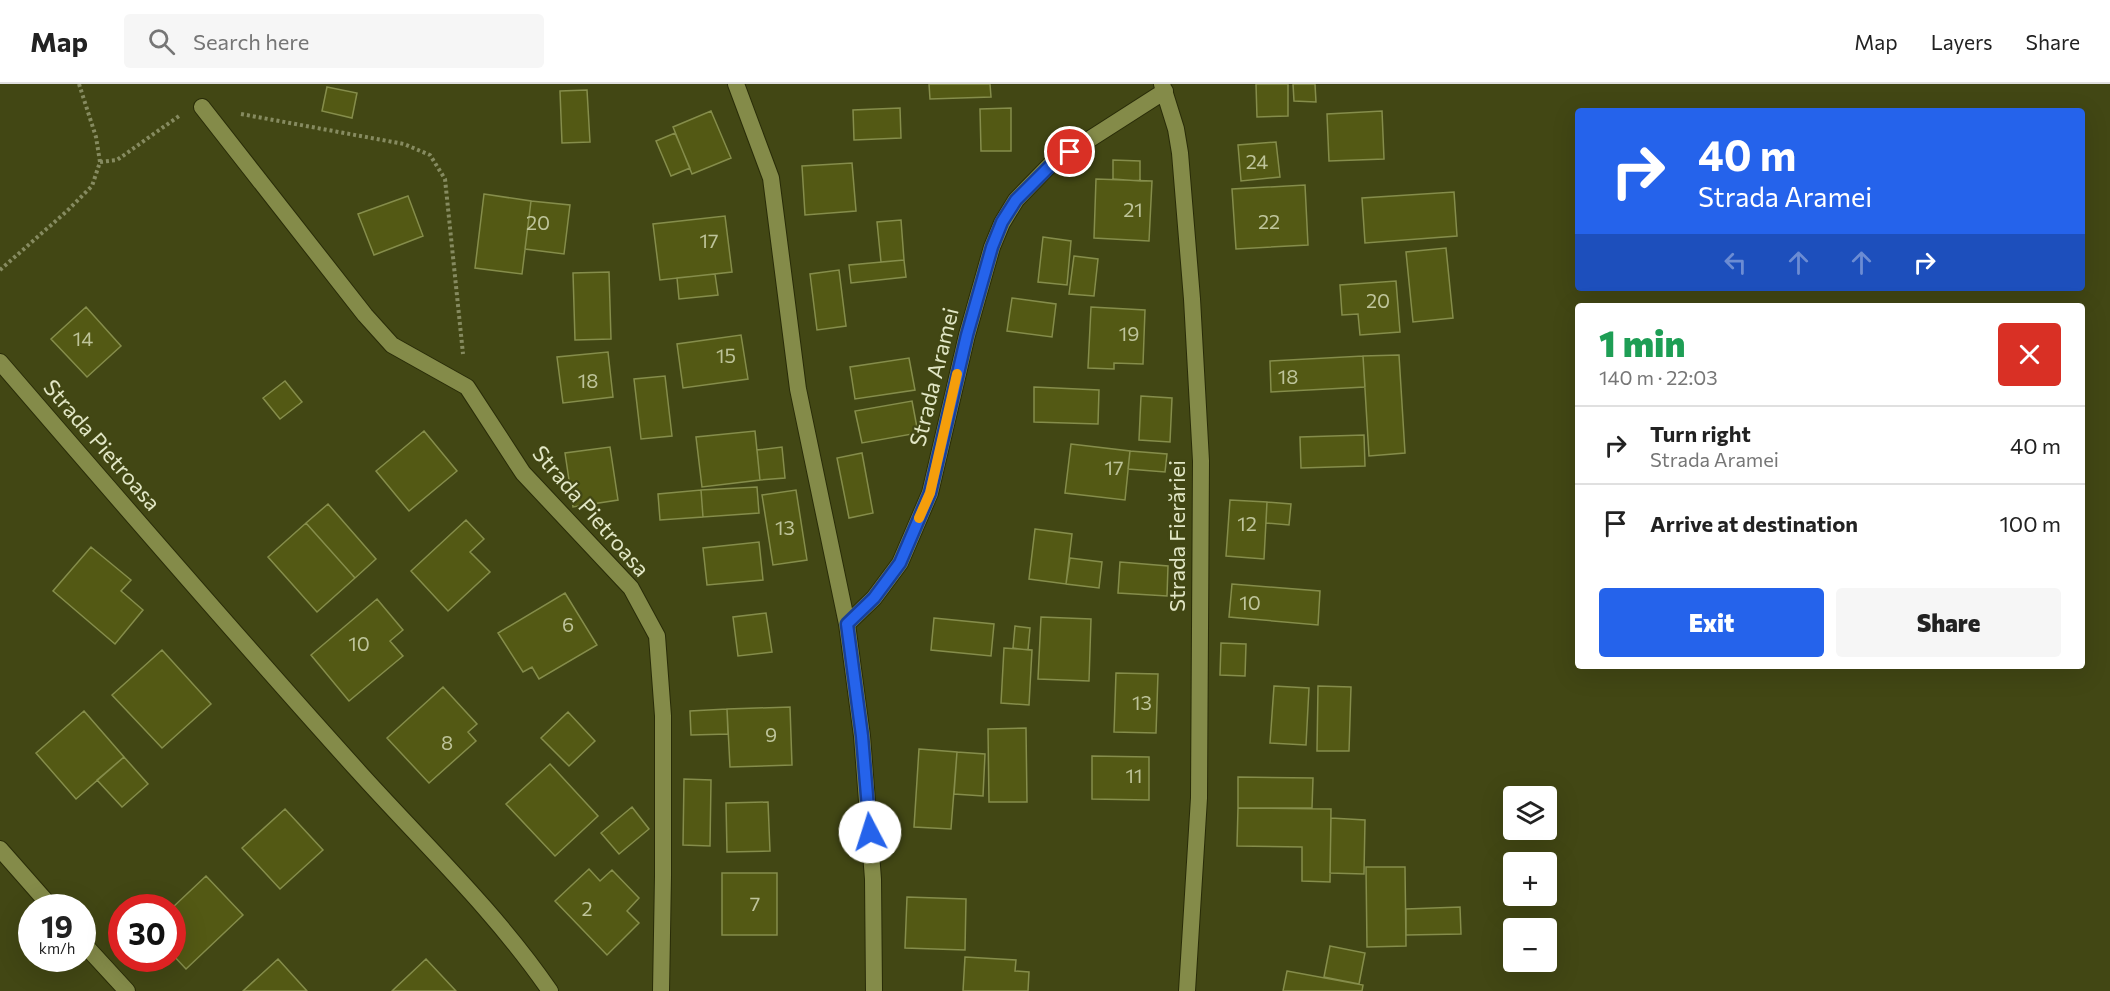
<!DOCTYPE html>
<meta charset="utf-8">
<style>
body{margin:0;font-family:Commissioner,sans-serif;background:#f6f6f6;color:#222;height:100vh;display:flex;flex-direction:column;font-size:22px;white-space:nowrap}
*{box-sizing:border-box;margin:0}
p{font-size:20px;color:#767676}
.icon{flex:none;width:33px;height:33px;fill:none;stroke:currentColor;stroke-width:2;stroke-linecap:round;stroke-linejoin:round}
.map{position:relative;flex:1;overflow:hidden}
.side{position:absolute;left:1575px;top:219px;width:510px;height:366px;display:flex;flex-direction:column;background:#fff;border-radius:6px;box-shadow:0 6px 24px #0002}
.side>*{flex:none}
.hud{position:absolute;left:1575px;top:24px;width:510px;height:183px;border-radius:6px;box-shadow:0 6px 24px #0002;background:#2563eb;color:#fff;overflow:hidden}
.controls{position:absolute;left:1503px;top:702px;display:grid;gap:12px}
.controls a{display:grid;place-items:center;width:54px;height:54px;border-radius:6px;background:#fff;box-shadow:0 6px 24px #0002;font-size:30px}
.speed{position:absolute;left:18px;top:810px;display:flex;gap:12px;font-size:30px;font-weight:700;text-align:center}
.speed>*{display:grid;place-content:center;width:78px;height:78px;border-radius:50%;background:#fff;box-shadow:0 6px 24px #0002;line-height:1}
.speed small{font-size:15px;font-weight:400}
.speed .limit{border:9px solid #d22;background:#fff;color:#111}
.pin{position:absolute;display:grid;place-items:center;width:51px;height:51px;color:#fff;margin:-26px;border:3px solid #fff;border-radius:50%;box-shadow:0 2px 6px #0007}
.me{position:absolute;width:66px;margin:-33px;rotate:355deg;stroke-linejoin:round;filter:drop-shadow(0 0 4px #0008)}
.turn{display:flex;align-items:center;gap:21px;height:126px;padding:0 24px;font-size:27px}
.turn .icon{width:78px;height:78px;stroke-width:2.5}
.turn b{display:block;font-size:42px;line-height:51px}
.lanes{display:flex;align-items:center;height:57px;padding:0 24px;background:#0003;justify-content:center;gap:30px;direction:ltr}
.lanes .off{opacity:.35}
.round{display:grid;place-items:center;flex:none;width:63px;height:63px;border-radius:6px;background:#f6f6f6}
.summary{display:flex;align-items:center;justify-content:space-between;height:102px;padding:0 24px}
h1{font-size:36px;font-weight:800;line-height:45px;color:#1e9e55}
.button{display:flex;gap:12px;margin-top:auto;padding:12px 24px}
.button a{flex:1;height:69px;border-radius:6px;background:#2563eb;color:#fff;font-size:24px;font-weight:800;line-height:69px;text-align:center}
.button a+a{background:#f6f6f6;color:#222}
ul{padding:0;list-style:none}
li{display:flex;align-items:center;gap:18px;height:78px;padding:0 24px;border-top:2px solid #e0e0e0}
li div{flex:1}
li b{display:block;font-size:22px}
li em{font-style:normal}
header{display:flex;align-items:center;gap:36px;box-sizing:border-box;height:84px;padding:0 30px;background:#fff;border-bottom:2px solid #e0e0e0}
header strong{font-size:28px}
nav{display:flex;gap:33px;margin-inline-start:auto;font-size:21px}
.search{width:420px;height:54px;background:#f6f6f6;display:flex;align-items:center;gap:15px;box-sizing:border-box;padding:0 21px;border-radius:6px;color:#767676;font-size:22px}
.map>svg:first-child{display:block}
.building{fill:#535914;stroke:#858d4b;stroke-width:1.5}
.lines{fill:none;stroke-linecap:round;stroke-linejoin:round}
.minor-casing{stroke:#292c08;stroke-width:18}
.path{stroke:#868b60;stroke-width:4;stroke-dasharray:3 3;stroke-linecap:butt}
.minor{stroke:#848b49;stroke-width:16}
.route-casing{stroke:#184099;stroke-width:15}
.route{stroke:#2563eb;stroke-width:10}
.slow{stroke:#f59e0b;stroke-width:10}
.labels{text-anchor:middle;stroke-width:4.5;stroke-linejoin:round;paint-order:stroke}
.number-label{font-size:20px;fill:#bec49a}
.street-label{font-size:22px;fill:#e2e7c6;stroke:#424714}
</style>
<header>
<strong>Map</strong>
<div class="search"><svg class="icon" aria-label="search" viewBox="0 0 24 24"><circle cx="10" cy="10" r="6"/><path d="M15 15l6 6"/></svg>Search here</div>
<nav><a>Map</a><a>Layers</a><a>Share</a></nav>
</header>
<div class="map">
<svg width="2110" height="907" viewBox="0 0 2110 907">
<rect width="100%" height="100%" fill="#424714"/>
<path class="building" d="M929,0H990L991,13L930,15Z
M1256,0H1288V32L1257,33Z
M1293,0H1315L1316,18L1294,17Z
M327,3L357,9L352,34L322,27Z
M587,6L590,58L562,59L560,7Z
M900,24L901,54L854,56L853,26Z
M1011,24V67H981L980,25Z
M711,27L731,74L692,90L673,43Z
M1382,27L1384,75L1329,77L1327,30Z
M675,49L690,84L671,92L656,57Z
M1276,58L1280,93L1241,97L1238,61Z
M1113,76L1140,77V97L1113,95Z
M852,79L856,127L805,131L802,82Z
M1096,95L1152,97L1149,157L1094,154Z
M1305,101L1308,161L1236,165L1232,105Z
M1454,108L1457,152L1365,159L1362,114Z
M484,110L531,117L522,190L475,184Z
M408,112L423,152L374,171L358,130Z
M531,117L570,121L564,170L525,165Z
M725,132L732,188L660,196L653,140Z
M901,136L904,176L881,178L877,138Z
M1043,153L1071,157L1067,201L1038,198Z
M1446,164L1453,234L1413,238L1406,168Z
M1074,172L1098,175L1094,212L1069,210Z
M904,176L906,193L851,199L849,181Z
M839,186L846,242L817,246L810,190Z
M609,188L611,255L575,256L573,189Z
M715,190L718,211L679,215L677,194Z
M1396,197L1400,248L1360,251L1358,230L1342,231L1340,201Z
M1012,214L1056,220L1052,253L1007,247Z
M86,223L121,262L87,293L51,255Z
M1091,223L1145,226L1143,280L1114,279V285L1088,284Z
M741,251L748,295L683,304L677,260Z
M608,268L613,313L563,319L557,273Z
M1399,271L1405,369L1369,372L1363,272Z
M1363,272L1365,303L1271,308L1270,277Z
M909,274L915,306L855,315L850,283Z
M665,292L672,352L641,355L634,295Z
M285,297L302,318L280,335L263,314Z
M1034,303L1099,306L1098,340L1034,338Z
M1141,312L1172,314L1170,358L1139,356Z
M912,317L918,349L862,359L855,327Z
M424,347L457,387L409,427L376,387Z
M755,347L760,396L702,403L696,353Z
M1364,351L1365,382L1301,384L1300,353Z
M1071,360L1130,367L1125,416L1065,409Z
M610,363L618,416L573,423L565,369Z
M782,363L785,394L760,396L757,366Z
M1130,367L1167,370L1165,388L1128,385Z
M862,369L873,429L849,434L837,374Z
M757,403L759,429L703,433L701,406Z
M701,406L703,433L660,436L658,410Z
M796,406L807,476L773,481L762,411Z
M1230,416L1267,418L1264,475L1226,472Z
M1267,418L1291,420L1289,441L1266,439Z
M328,420L376,475L355,494L306,439Z
M466,436L484,455L470,468L490,488L448,527L411,487Z
M306,439L355,494L317,528L268,473Z
M1035,445L1072,450L1066,500L1029,495Z
M759,458L763,496L707,501L703,464Z
M91,463L131,496L121,507L143,526L115,560L53,507Z
M1070,474L1102,478L1099,504L1066,500Z
M1120,478L1168,482L1167,512L1118,509Z
M1232,500L1320,507L1318,541L1229,533Z
M565,509L597,561L539,595L532,583L523,588L498,549Z
M377,515L403,546L390,557L403,572L349,617L311,571Z
M766,529L772,568L738,572L733,533Z
M1041,533L1091,535L1089,597L1038,595Z
M934,534L994,540L991,572L931,566Z
M1015,542L1030,544L1028,566L1013,564Z
M1221,559L1246,560L1245,592L1220,591Z
M1004,564L1032,566L1029,621L1001,619Z
M162,566L211,620L162,664L112,611Z
M1116,589L1158,590L1156,649L1114,648Z
M1274,602L1309,604L1306,661L1270,659Z
M1318,602L1351,603L1349,667H1317Z
M443,603L477,640L468,648L476,657L429,699L387,654Z
M790,623L792,681L730,683L727,625Z
M727,625L728,650L691,651L690,627Z
M84,627L124,673L76,715L36,669Z
M568,628L595,657L569,682L541,654Z
M1026,644L1027,718H989L988,645Z
M919,665L957,668L951,745L914,743Z
M957,668L985,670L983,712L954,710Z
M1092,672L1149,673V716L1092,715Z
M124,673L148,700L122,723L97,696Z
M550,680L598,732L555,772L506,720Z
M1238,693L1313,694L1312,724H1238Z
M684,695L711,696L710,762L683,761Z
M768,718L770,767L727,768L726,719Z
M632,723L649,745L619,770L601,749Z
M1238,724L1331,725L1330,798L1302,797V763L1237,762Z
M285,725L323,766L280,805L242,764Z
M1331,734L1365,736L1364,790L1330,789Z
M1366,783H1405L1406,862L1367,863Z
M589,785L600,797L612,786L639,814L627,827L639,839L607,871L555,817Z
M722,789H777V851H722Z
M206,792L243,831L186,885L172,870V824Z
M907,813L966,815L965,866L905,864Z
M1460,823L1461,850L1406,851V825Z
M1330,862L1365,869L1359,900L1324,893Z
M965,873L1016,876L1015,887L1029,888L1028,907H963Z
M278,875L307,907H243Z
M426,875L456,907H392Z
M1287,887L1363,901L1362,907H1283Z"/>
<g class="lines">
<defs>
<path id="minor" d="M736,0L771,94L798,305L847,540L862,652L873,795L874,907
M1162,0L1176,45L1180,69L1192,215L1201,377L1199,714L1187,907
M202,23L365,231L392,261L467,303L523,389L631,504L657,552L663,632V792L661,907
M0,278C118,415 237,553 359,688C424,760 495,827 550,907
M847,540L874,514L900,479L930,409L967,251L992,163L1002,139L1016,116L1051,80L1165,7
M0,765L52,824
M82,858L127,907"/>
</defs>
<use href="#minor" class="minor-casing"/>
<path class="path" d="M241,30L404,60L430,71L445,95L463,270
M100,78L117,76L179,32
M0,186L67,127L92,102L100,78L96,53L79,0"/>
<use href="#minor" class="minor"/>
</g>
<g class="lines">
<defs>
<path id="route" d="M870,748L862,652L847,540L874,514L900,479L930,409L967,251L992,163L1002,138L1016,116L1052,80L1070,68"/>
</defs>
<use href="#route" class="route-casing"/>
<use href="#route" class="route"/>
<path class="slow" d="M919,434L930,409L957,290"/>
</g>
<g class="labels">
<g class="number-label">
<text x="1257" y="85">24</text>
<text x="1133" y="133">21</text>
<text x="1269" y="145">22</text>
<text x="538" y="146">20</text>
<text x="709" y="164">17</text>
<text x="1378" y="224">20</text>
<text x="1129" y="257">19</text>
<text x="83" y="262">14</text>
<text x="726" y="279">15</text>
<text x="1288" y="300">18</text>
<text x="588" y="304">18</text>
<text x="1114" y="391">17</text>
<text x="1247" y="447">12</text>
<text x="785" y="451">13</text>
<text x="1250" y="526">10</text>
<text x="568" y="548">6</text>
<text x="359" y="567">10</text>
<text x="1142" y="626">13</text>
<text x="771" y="658">9</text>
<text x="447" y="666">8</text>
<text x="1134" y="699">11</text>
<text x="755" y="827">7</text>
<text x="587" y="832">2</text>
</g>
<g class="street-label">
<text transform="translate(934 293) rotate(-76)" y="8">Strada Aramei</text>
<text transform="translate(102 361) rotate(49)" y="8">Strada Pietroasa</text>
<text transform="translate(591 427) rotate(49)" y="8">Strada Pietroasa</text>
<text transform="translate(1177 452) rotate(-90)" y="8">Strada Fierăriei</text>
</g>
</g>
</svg>
<div class="controls">
<a><svg class="icon" aria-label="layers" viewBox="0 0 24 24"><path d="M12 4l9 5-9 5-9-5zM3 14l9 5 9-5"/></svg></a>
<a>+</a>
<a>−</a>
</div>
<div class="speed"><div>19<small>km/h</small></div><div class="limit">30</div></div>
<div class="pin" style="left:1070px;top:68px;background:#d93025"><svg class="icon" aria-label="arrive" viewBox="0 0 24 24"><path d="M6 21V4h12l-3 4 3 4H6"/></svg></div>
<svg class="me" style="left:870px;top:748px" viewBox="-20 -20 40 40"><circle r="19" fill="#fff"/><path d="M0-13L10 11 0 6-10 11z" fill="#2563eb"/></svg>
<div class="hud">
<div class="turn"><svg class="icon" aria-label="right" viewBox="0 0 24 24"><path d="M7 20v-9h11M14 6l5 5-5 5"/></svg><div><b>40 m</b>Strada Aramei</div></div>
<div class="lanes"><svg class="icon off" aria-label="left" viewBox="0 0 24 24"><path d="M17 20v-9H6M10 6l-5 5 5 5"/></svg><svg class="icon off" aria-label="ahead" viewBox="0 0 24 24"><path d="M12 20V5M6 11l6-6 6 6"/></svg><svg class="icon off" aria-label="ahead" viewBox="0 0 24 24"><path d="M12 20V5M6 11l6-6 6 6"/></svg><svg class="icon" aria-label="right" viewBox="0 0 24 24"><path d="M7 20v-9h11M14 6l5 5-5 5"/></svg></div>
</div>
<section class="side">
<div class="summary"><div><h1>1 min</h1><p>140 m · 22:03</p></div><a class="round" style="background:#d93025;color:#fff"><svg class="icon" aria-label="close" viewBox="0 0 24 24"><path d="M6 6l12 12M18 6L6 18"/></svg></a></div>
<ul>
<li><svg class="icon" aria-label="right" viewBox="0 0 24 24"><path d="M7 20v-9h11M14 6l5 5-5 5"/></svg><div><b>Turn right</b><p>Strada Aramei</p></div><em>40 m</em></li>
<li><svg class="icon" aria-label="arrive" viewBox="0 0 24 24"><path d="M6 21V4h12l-3 4 3 4H6"/></svg><div><b>Arrive at destination</b></div><em>100 m</em></li>
</ul>
<div class="button"><a>Exit</a><a>Share</a></div>
</section>
</div>
